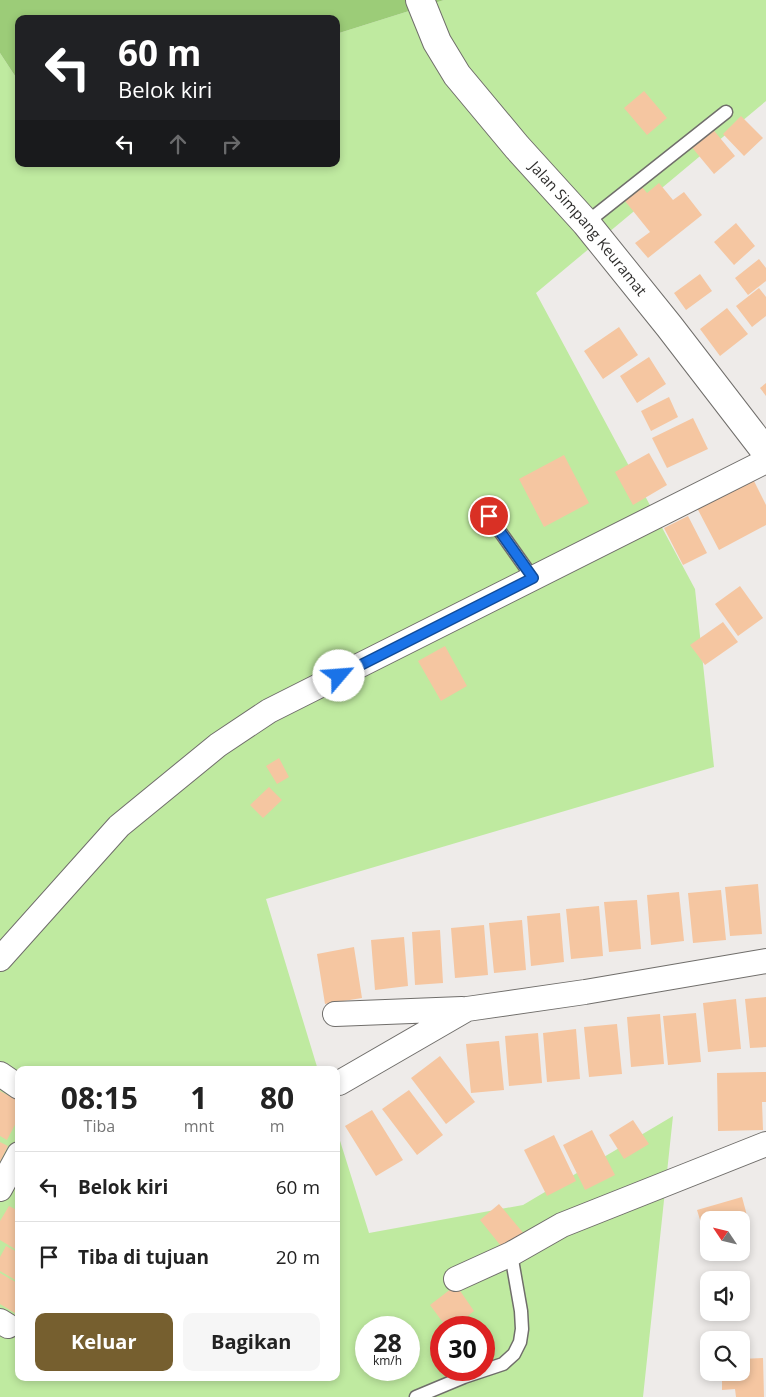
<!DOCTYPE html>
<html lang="id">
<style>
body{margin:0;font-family:"Open Sans",sans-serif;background:#f6f6f6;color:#222;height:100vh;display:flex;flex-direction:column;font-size:19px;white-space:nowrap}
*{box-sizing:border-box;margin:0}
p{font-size:16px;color:#767676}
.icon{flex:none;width:28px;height:28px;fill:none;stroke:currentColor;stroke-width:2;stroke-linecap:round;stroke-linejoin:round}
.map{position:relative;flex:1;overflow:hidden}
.drawer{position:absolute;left:15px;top:1066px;width:325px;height:315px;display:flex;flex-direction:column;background:#fff;border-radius:10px;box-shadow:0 2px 8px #0003}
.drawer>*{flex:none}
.banner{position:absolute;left:15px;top:15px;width:325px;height:152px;border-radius:10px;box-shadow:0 2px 8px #0003;background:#202124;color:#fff;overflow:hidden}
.needle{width:32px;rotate:305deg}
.controls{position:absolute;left:700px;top:1211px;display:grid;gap:10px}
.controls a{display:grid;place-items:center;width:50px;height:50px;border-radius:10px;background:#fff;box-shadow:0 2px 8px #0003;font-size:25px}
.speed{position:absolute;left:355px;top:1316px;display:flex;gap:10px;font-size:25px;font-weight:700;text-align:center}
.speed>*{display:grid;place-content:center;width:65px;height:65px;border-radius:50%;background:#fff;box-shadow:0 2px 8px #0003;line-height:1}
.speed small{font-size:12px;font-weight:400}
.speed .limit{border:8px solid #d22;background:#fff;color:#111}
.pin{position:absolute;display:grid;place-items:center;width:42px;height:42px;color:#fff;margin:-21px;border:2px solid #fff;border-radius:50%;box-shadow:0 1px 5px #0007}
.me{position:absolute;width:55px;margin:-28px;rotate:63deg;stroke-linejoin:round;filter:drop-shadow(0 0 4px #0008)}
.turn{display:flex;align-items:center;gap:18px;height:105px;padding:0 20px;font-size:22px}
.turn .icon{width:65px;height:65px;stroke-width:2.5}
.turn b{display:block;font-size:35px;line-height:42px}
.lanes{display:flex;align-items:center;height:48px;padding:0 20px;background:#0003;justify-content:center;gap:25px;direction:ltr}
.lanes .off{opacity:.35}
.eta{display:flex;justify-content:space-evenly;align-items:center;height:85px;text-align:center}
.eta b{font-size:30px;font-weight:700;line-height:35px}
.primary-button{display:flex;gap:10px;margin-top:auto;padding:10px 20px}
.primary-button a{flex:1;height:58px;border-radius:10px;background:#765f2f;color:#fff;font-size:20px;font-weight:700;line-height:58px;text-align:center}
.primary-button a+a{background:#f6f6f6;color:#222}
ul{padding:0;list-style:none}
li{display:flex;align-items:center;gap:15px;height:70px;padding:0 20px;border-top:1px solid #e0e0e0}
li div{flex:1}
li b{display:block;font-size:19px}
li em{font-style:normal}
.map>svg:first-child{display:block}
.green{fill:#bfeaa0;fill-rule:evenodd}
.forest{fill:#9ccc78}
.building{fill:#f5c6a1}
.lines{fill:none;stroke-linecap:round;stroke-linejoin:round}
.lane-casing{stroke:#706e6b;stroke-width:15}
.street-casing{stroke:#706e6b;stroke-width:26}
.secondary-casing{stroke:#706e6b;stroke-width:30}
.lane{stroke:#fff;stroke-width:12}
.street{stroke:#fff;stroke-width:24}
.secondary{stroke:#fff;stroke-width:28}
.route-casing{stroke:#114b97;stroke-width:12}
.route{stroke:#1a73e8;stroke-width:9}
.labels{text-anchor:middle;stroke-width:4.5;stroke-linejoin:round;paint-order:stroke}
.street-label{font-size:15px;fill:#302f2e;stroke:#fff}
</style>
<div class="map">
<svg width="766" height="1397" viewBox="0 0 766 1397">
<rect width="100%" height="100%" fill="#eeebe9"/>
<path class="green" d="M444,0H766V101L536,293L695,589L714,767L266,899L318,1070H19V1378H336V1128L369,1233L523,1205L673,1116L643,1397H0V53L19,82V164H336V34ZM366,1328H409V1370H366ZM441,1328H484V1370H441Z"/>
<path class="forest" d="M0,0H444L336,34V19H19V82L0,53Z"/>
<path class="building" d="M644,91L667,118L647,135L624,108Z
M741,116L763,138L744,156L723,134Z
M711,127L735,156L714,174L690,145Z
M659,183L673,200L684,192L702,215L648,258L635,243L650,232L625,201L642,187L647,193Z
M736,223L755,246L734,265L714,242Z
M759,259L766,268V281L748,295L735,278Z
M700,274L712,291L686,310L674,293Z
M759,288L766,297V316L752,327L736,306Z
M727,308L748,334L720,356L700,329Z
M619,327L638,355L603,379L584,351Z
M649,357L666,384L637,403L620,376Z
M766,383V396L760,388Z
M669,397L678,417L651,431L641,411Z
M693,418L708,449L667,468L652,438Z
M649,453L667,485L633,505L615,472Z
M564,455L589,503L544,527L519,479Z
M752,477L766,505V525L719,550L696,506Z
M688,516L707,553L683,565L664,528Z
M740,586L763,618L738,636L715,604Z
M723,622L738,642L705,665L690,645Z
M445,646L467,686L441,701L418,661Z
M279,758L289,777L277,784L266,766Z
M269,787L282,800L263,818L250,805Z
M758,884L762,934L730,936L725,887Z
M721,890L726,940L693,943L688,893Z
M679,892L684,941L651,945L647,895Z
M637,900L641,949L609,952L604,902Z
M599,906L603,956L571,959L566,909Z
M560,913L564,962L531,966L527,916Z
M522,920L526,970L494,973L489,923Z
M484,925L488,975L455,978L451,928Z
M440,930L443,983L415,985L412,932Z
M404,937L408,986L375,990L371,940Z
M354,947L362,998L325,1004L317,954Z
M766,997V1047L750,1048L745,999Z
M736,999L741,1049L708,1052L703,1003Z
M696,1013L701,1062L668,1065L663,1016Z
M660,1014L664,1064L631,1067L627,1017Z
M617,1024L622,1074L589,1077L584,1027Z
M576,1029L580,1079L547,1082L543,1033Z
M538,1033L542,1083L509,1086L505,1036Z
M499,1041L504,1090L471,1093L466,1044Z
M440,1056L475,1102L446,1124L411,1078Z
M766,1072V1102H762L763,1130L718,1131L717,1073Z
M409,1090L443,1135L417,1155L382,1109Z
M0,1091L19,1101V1117L7,1140L0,1136Z
M372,1110L403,1160L376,1176L345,1126Z
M633,1120L649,1144L624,1159L609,1135Z
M592,1130L615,1175L585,1190L563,1145Z
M554,1135L576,1181L547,1196L524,1150Z
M0,1142L8,1146L0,1162Z
M742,1197L749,1223L741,1226V1220H709V1235L705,1236L697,1210Z
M499,1204L525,1235L505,1251L480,1220Z
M9,1206L19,1211V1242L15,1249L0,1240V1221Z
M6,1246L19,1253V1278L17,1281L0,1271V1257Z
M0,1273L19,1284L18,1315L0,1304Z
M456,1285L474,1311L452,1328H447L430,1305Z
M763,1358L764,1397H736L735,1389L722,1390V1372H741V1359Z"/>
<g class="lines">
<defs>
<path id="lane" d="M586,223L726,112
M489,516L533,578
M416,1397L464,1377L503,1364L514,1354L520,1342L522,1329L521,1311L511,1254"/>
<path id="street" d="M0,959L119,826L218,745L269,711L766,461
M335,1014L462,1009
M0,1074L19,1087
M339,1083L467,1009L585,992L766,961
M0,1189L19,1154
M456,1279L511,1254L562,1225L766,1144
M0,1321L8,1326"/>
<g id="secondary">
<path id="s1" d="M420,0L437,42L457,75L517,147L586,223L669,326L766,452"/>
</g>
</defs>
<use href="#lane" class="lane-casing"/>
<use href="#street" class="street-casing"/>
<use href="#secondary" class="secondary-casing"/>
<use href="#lane" class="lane"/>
<use href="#street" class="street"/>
<use href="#secondary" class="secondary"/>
</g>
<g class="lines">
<defs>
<path id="route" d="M339,676L533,578L489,516"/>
</defs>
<use href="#route" class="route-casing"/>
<use href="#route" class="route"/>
</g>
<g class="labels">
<g class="street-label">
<text dy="5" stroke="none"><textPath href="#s1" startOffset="286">Jalan Simpang Keuramat</textPath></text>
</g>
</g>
</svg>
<div class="controls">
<a><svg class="needle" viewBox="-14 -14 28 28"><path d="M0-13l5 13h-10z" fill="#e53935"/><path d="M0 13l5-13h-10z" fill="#767676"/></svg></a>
<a><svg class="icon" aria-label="sound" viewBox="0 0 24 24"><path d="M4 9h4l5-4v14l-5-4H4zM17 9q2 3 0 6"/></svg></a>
<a><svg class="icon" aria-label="search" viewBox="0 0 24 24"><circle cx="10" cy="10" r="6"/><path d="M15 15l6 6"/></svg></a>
</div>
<div class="speed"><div>28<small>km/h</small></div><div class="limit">30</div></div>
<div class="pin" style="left:489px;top:516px;background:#d93025"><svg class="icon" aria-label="arrive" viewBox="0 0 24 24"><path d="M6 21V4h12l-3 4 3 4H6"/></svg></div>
<svg class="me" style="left:339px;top:676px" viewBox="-20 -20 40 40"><circle r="19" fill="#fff"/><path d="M0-13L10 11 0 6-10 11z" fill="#1a73e8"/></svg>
<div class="banner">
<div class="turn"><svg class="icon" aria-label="left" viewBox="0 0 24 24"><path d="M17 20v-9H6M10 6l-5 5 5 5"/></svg><div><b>60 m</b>Belok kiri</div></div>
<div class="lanes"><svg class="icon" aria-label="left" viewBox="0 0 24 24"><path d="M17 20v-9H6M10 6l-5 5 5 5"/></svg><svg class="icon off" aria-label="ahead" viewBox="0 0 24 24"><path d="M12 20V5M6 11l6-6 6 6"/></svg><svg class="icon off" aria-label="right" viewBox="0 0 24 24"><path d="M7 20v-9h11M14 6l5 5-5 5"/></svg></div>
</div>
<section class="drawer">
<div class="eta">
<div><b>08:15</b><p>Tiba</p></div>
<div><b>1</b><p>mnt</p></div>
<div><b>80</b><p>m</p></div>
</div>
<ul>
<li><svg class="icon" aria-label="left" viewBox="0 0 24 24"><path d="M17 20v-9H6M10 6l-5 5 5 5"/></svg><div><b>Belok kiri</b></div><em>60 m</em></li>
<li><svg class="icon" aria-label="arrive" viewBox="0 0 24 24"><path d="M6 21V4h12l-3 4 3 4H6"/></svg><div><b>Tiba di tujuan</b></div><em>20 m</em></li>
</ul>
<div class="primary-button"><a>Keluar</a><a>Bagikan</a></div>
</section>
</div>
